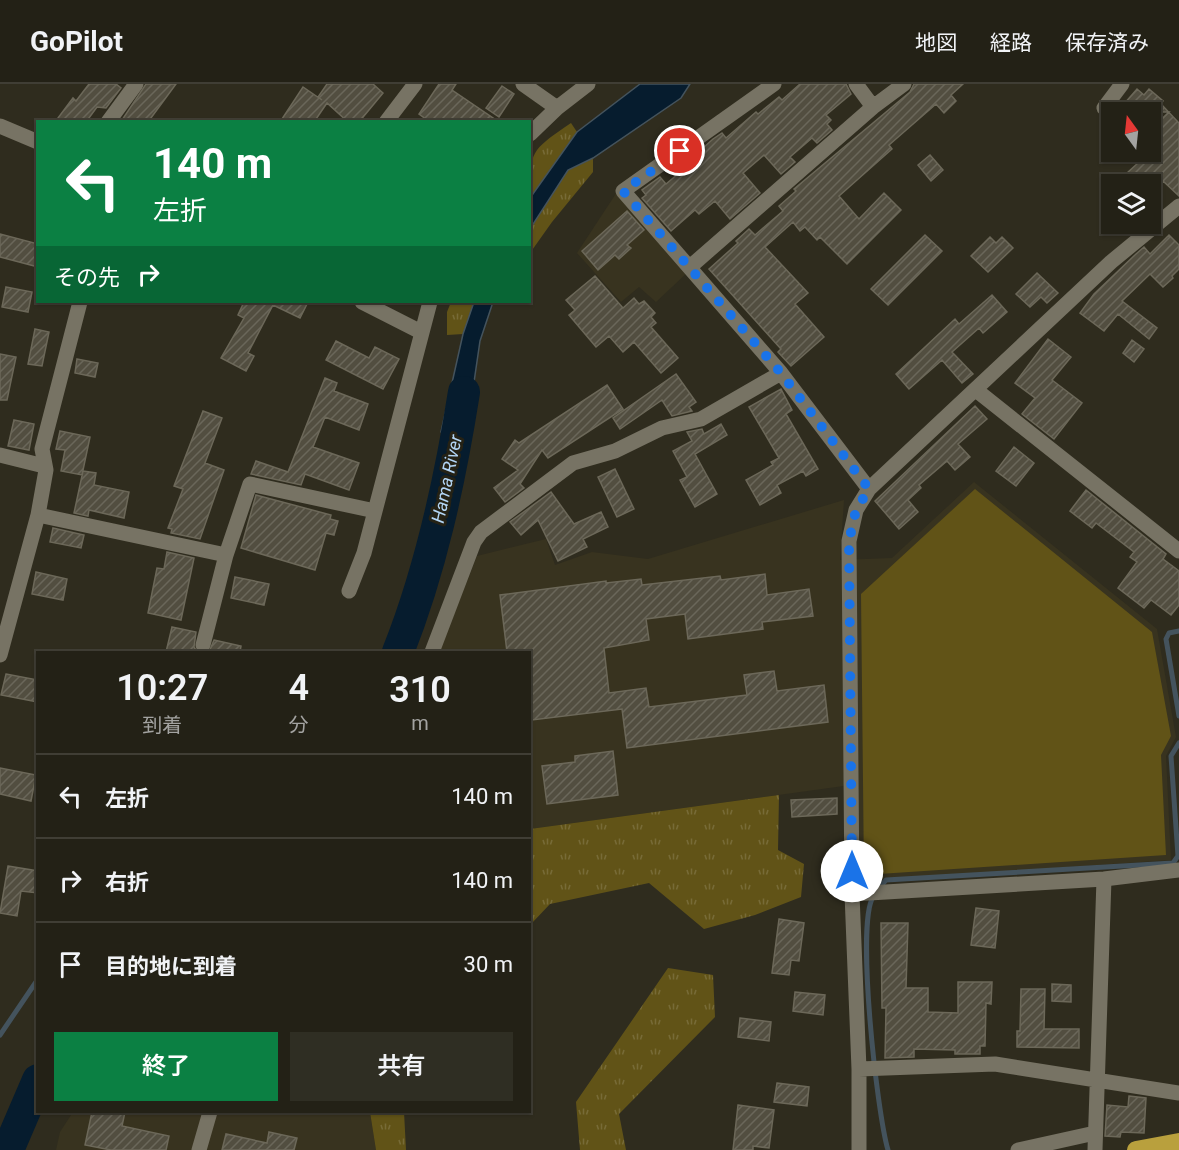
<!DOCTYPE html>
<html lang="ja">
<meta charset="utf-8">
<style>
body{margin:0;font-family:Roboto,"Noto Sans JP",sans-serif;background:#2f2e23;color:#f1f3f6;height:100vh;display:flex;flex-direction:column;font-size:22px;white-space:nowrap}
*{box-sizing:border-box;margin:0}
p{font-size:20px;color:#a3a3a1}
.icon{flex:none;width:33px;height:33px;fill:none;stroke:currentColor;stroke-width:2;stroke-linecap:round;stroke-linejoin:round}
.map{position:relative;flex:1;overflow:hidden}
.panel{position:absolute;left:36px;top:567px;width:495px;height:462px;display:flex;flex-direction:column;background:#232116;border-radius:0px;box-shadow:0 2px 4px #0004,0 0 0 2px #403e35}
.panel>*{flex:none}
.banner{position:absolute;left:36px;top:36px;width:495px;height:183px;border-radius:0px;box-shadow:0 2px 4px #0004,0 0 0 2px #403e35;background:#0b8043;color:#fff;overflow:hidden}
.needle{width:39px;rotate:345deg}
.fabs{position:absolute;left:1101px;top:18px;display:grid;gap:12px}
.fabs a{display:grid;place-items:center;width:60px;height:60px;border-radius:0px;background:#232116;box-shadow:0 2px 4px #0004,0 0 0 2px #403e35;font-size:30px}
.pin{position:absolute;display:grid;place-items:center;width:51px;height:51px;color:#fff;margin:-26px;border:3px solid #fff;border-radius:50%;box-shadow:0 2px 6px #0007}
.me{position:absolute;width:66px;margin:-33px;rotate:0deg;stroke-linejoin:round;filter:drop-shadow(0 0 4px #0008)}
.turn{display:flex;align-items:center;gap:21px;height:126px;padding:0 18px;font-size:27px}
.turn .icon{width:78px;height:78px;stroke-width:2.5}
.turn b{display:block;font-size:42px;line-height:51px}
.then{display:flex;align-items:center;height:57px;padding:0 18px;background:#0003;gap:12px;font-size:22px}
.eta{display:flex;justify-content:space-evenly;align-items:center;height:102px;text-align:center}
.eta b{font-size:36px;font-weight:600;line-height:42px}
.primary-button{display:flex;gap:12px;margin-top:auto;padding:12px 18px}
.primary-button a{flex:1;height:69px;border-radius:0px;background:#0b8043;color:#fff;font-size:24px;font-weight:600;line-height:69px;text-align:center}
.primary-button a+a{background:#2f2e23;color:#f1f3f6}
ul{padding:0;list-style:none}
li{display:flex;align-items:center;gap:18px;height:84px;padding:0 18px;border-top:2px solid #403e35}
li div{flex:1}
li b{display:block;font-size:22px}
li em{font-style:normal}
header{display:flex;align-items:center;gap:36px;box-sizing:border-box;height:84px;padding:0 30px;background:#232116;border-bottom:2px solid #403e35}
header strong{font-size:28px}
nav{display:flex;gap:33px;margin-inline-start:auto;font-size:21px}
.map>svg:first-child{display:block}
.built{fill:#38331f}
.grass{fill:url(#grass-tufts)}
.park{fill:#615317}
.water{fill:#061c2e;stroke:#44535d;stroke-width:1.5}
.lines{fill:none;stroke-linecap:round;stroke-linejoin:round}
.stream{stroke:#44535d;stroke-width:5}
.river{stroke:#061c2e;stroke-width:32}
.building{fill:url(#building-hatch);stroke:#6c6859;stroke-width:1.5}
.minor{stroke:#777364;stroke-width:15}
.highway{stroke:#b9a03d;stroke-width:18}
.route{stroke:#1a73e8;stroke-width:10;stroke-dasharray:0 18}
.labels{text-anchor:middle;stroke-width:6;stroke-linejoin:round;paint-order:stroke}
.water-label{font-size:18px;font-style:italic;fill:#b3d5f4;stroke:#252215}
</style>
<header>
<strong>GoPilot</strong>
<nav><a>地図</a><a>経路</a><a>保存済み</a></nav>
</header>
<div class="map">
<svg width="1179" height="1066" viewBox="0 0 1179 1066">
<defs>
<pattern id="grass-tufts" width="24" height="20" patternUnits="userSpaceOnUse" patternTransform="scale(1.5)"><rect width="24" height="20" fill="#615317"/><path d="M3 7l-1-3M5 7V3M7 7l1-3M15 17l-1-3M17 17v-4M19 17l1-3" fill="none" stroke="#776b37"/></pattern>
<pattern id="building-hatch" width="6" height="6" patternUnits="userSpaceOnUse" patternTransform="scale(1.5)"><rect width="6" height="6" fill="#524e40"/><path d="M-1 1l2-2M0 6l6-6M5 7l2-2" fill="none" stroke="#6a675a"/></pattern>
</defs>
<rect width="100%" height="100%" fill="#2f2c1e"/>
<path class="built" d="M619,105L689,187L656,218L639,203L621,218L577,169Z
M974,398L1157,545L1176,653L1166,672L1171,776L858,797V700L530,745V568H439L477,472L546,455L555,481L592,468L648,475L844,416L840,476L892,474Z
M73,1028H370L376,1066H56L60,1048Z"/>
<path class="grass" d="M571,39L577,48L530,114C529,66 532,66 571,39Z
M593,74V88L552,138L530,169V145L568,86Z
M451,218H474L463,250L447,251V228Z
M779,711L778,766L804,780L801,813L755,831L704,845L649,799L550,820L532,839L530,861V745Z
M668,884L713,891L715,933L619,1030L626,1066H580L576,1018Z
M370,1028H404L406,1066H376Z"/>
<path class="park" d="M975,405L1152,548L1171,652L1161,671L1166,771L864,791L861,510Z"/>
<path class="water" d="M640,0H690L681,14L593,74L568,86L530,145V114L577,48Z
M474,218H493L480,257L466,353L441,348L463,250Z"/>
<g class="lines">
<path class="stream" d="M1179,547L1169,549L1166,555L1179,632
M878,805L886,796L1173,779L1178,772L1171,672L1179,659
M873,813C856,841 877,1029 888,1066
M0,951L38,895"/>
<path class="river" d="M398,568C431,485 450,397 464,308
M8,1066L38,996"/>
</g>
<path class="building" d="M89,0H116L121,4L106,24L97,23L86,38H55L73,14L76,17Z
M146,0H176L148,38H123L122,36Z
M327,0H373L383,9L359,38H348L327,19L314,38H280L303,3L322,16L318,13Z
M439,0H456L452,6L499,38H430L419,30Z
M800,0H846L851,10L826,31L831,36L827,40L832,46L817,59L812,54L790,73L795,78L781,90L764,71L743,89L760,109L730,135L715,117L699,130L695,126L671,147L642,114L646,111L642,106L660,93L666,100L705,67L703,64L713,55L722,49L726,54L756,28L758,30L779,13L782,16Z
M914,0H963L951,11L956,17L944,29L936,20L889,61L892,65L839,112L859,135L884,109L901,126L847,180L820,153L817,156L805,143L800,147L793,138L765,163L808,209L795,220L824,253L791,282L778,268L781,265L709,185L738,159L736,157L749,145L755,151L783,127L779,122L796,107L794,105L910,8Z
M502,2L514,10L499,33L486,24Z
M1137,5L1144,11L1149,5L1163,17L1161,20L1179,39V112L1163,97L1160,100H1115L1150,68V46L1169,28H1117Z
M930,71L943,86L931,97L918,81Z
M627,127L644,146L627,161L631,164L619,175L615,171L598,186L582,167Z
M0,150L38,160V183L0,173Z
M925,151L942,167L888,221L871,205Z
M1169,151L1179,161V185L1172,192L1173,194L1163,203L1150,190L1122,217L1157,244L1149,255L1118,230L1104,247L1080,229L1094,210L1136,170L1144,163L1150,170Z
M990,153L996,159L1002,153L1013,164L988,188L971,172Z
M1037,189L1058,209L1047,219L1041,213L1030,223L1016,210Z
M595,192L623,224L634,214L639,220L644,217L655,229L651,233L656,239L651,243L678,274L661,289L634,258L623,268L609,252L596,263L569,231L575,226L566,216Z
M6,203L32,208L28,228L2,223Z
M992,211L1007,228L983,249L979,244L952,268L973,290L962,299L942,276L909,305L896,290L955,235L959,240Z
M244,218H308L300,234L273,221L248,269L254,272L246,287L221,274L244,234L238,231Z
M35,245L49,248L42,282L28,280Z
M1048,255L1071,273L1052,296L1082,319L1054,355L1022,330L1035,314L1015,299Z
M1132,256L1144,265L1134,278L1123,269Z
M336,257L369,274L375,263L399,275L383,305L326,276Z
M0,270L16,273L7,316H0Z
M77,275L98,279L95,293L75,289Z
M676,290L696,318L689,323L692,327L672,332L662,316L620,345L613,334Z
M325,294L337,299L334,307L368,320L359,346L325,333L313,363L359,379L349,406L305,390L301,401L251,390L256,377L288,388Z
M607,301L623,325L548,374L542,366L520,400L524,404L505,418L494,404L518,386L502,375L515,356L519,359Z
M781,305L792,326L786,330L818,385L806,392L803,387L777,401L781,409L760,421L746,396L773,381L771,378L779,374L749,323Z
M975,322L987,335L958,360L970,373L955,386L947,377L919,401L921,404L908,416L918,428L899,445L875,417Z
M203,327L222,334L205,379L224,386L200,455L171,449L172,445L168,444L183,405L174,402Z
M14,336L34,340L29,366L8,362Z
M721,340L727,351L695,370L717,410L695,423L680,396L687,393L673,367L692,357L687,348L702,345L704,350Z
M60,347L90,353L82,391L61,387L65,366L56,365Z
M1014,363L1034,379L1016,402L996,387Z
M615,385L634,425L617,433L598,393Z
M83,387L96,389L94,401L129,408L124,434L89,426L88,432L74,429Z
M1086,406L1166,470L1163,475L1179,487V521L1171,531L1151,516L1144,524L1118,504L1137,478L1130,473L1134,468L1096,439L1092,444L1070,427Z
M551,408L574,440L601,428L608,443L583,455L587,463L558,477L538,436L521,451L510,438Z
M256,411L331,431L330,435L338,437L334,451L326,449L315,486L241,464Z
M53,444L84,451L81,464L50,458Z
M167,468L194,474L181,536L148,529L157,484L164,485Z
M36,488L67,495L63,516L32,510Z
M765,490L767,511L809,505L813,532L762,538L763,545L688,555L685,530L646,535L649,556L604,564L609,609L646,604L649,623L747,611L744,591L774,587L777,607L824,601L828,638L627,664L622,625L532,636L530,568H507L500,511L606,497V499L641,495L642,501L720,492L721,496Z
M235,493L269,500L264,521L231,514Z
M172,543L196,548L194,563L197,568H166Z
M214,556L241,562L240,568H209Z
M6,590L38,596V618L1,611Z
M613,667L618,711L547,720L542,682L575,678V672Z
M0,684L36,691L31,717L0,710Z
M837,714V730L792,733L791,716Z
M8,782L38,787V809L21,807L17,832L0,829Z
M976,824L999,827L995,864L971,861Z
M779,835L804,839L799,877L791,876L789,891L772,889Z
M881,839H908L906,904H928V928L958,929V898H992L991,920L986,919L985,962H980V970H955V966L914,965V973L885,974L886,924H882Z
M1052,900L1071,901V918L1052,917Z
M1021,905H1045L1044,945H1079V964L1017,963V947H1020Z
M795,908L825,911L823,931L793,927Z
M740,934L771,938L769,957L738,953Z
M777,999L809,1003L807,1022L774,1018Z
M1129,1012L1146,1014L1144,1049L1121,1048L1120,1053L1105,1052L1107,1021L1128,1023Z
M738,1021L774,1026L769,1064L753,1062V1066H733Z
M92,1028H125L122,1042L169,1052L166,1066H111L85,1061Z
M269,1048L297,1054L294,1066H222L226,1050L267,1059Z"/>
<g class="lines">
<path class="minor" d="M523,0L557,24
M774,0L623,107L781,289L869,405
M856,0L873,23
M1104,24L1122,0
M108,38L136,0
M386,38L415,0
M0,42L38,58
M530,50L557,24L588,0
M691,182L873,23L904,0
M362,218L421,248
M976,306L1179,467
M0,371L44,382
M38,431L226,471
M349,507L364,469L430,218
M203,561L226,471L250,400L375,427
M432,568L474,458L481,448L573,379L615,367L662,344L701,335L781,289
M0,571L38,431L46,386L42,365L80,218
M852,810L1104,795L1179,786
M859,985L995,980L1179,1009
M199,1066L210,1028
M859,1066V985L852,810L849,457L856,426L869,405L1111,178L1179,122
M1018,1066L1095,1049
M1095,1066L1104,795"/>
<path class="highway" d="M1136,1066L1179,1058"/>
</g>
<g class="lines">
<path class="route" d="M680,67L623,107L781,289L869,405L856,426L849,457L852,787"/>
</g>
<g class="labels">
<g class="water-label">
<text transform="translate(447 395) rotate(-78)" y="6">Hama River</text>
</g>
</g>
</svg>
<div class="fabs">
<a><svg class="needle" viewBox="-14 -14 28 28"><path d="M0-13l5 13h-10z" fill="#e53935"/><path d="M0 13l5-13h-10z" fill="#a3a3a1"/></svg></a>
<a><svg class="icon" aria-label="layers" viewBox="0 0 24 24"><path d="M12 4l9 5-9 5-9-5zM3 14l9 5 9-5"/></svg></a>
</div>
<div class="pin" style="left:680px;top:67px;background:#d93025"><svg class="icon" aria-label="arrive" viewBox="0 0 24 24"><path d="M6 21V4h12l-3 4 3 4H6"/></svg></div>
<svg class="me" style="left:852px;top:787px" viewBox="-20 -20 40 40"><circle r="19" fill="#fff"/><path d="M0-13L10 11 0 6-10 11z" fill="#1a73e8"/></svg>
<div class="banner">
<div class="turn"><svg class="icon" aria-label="left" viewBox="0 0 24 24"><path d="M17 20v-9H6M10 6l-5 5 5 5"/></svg><div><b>140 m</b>左折</div></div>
<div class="then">その先<svg class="icon" aria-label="right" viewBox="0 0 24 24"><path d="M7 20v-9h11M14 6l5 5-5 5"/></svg></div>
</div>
<section class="panel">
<div class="eta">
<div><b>10:27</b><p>到着</p></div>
<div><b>4</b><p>分</p></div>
<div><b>310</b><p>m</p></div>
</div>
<ul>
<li><svg class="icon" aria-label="left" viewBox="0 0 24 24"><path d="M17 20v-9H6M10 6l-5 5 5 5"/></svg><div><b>左折</b></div><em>140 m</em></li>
<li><svg class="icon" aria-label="right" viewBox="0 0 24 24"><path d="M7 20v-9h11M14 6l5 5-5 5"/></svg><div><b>右折</b></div><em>140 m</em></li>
<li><svg class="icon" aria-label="arrive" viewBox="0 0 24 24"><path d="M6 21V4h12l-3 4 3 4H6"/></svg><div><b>目的地に到着</b></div><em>30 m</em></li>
</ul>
<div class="primary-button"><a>終了</a><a>共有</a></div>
</section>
</div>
